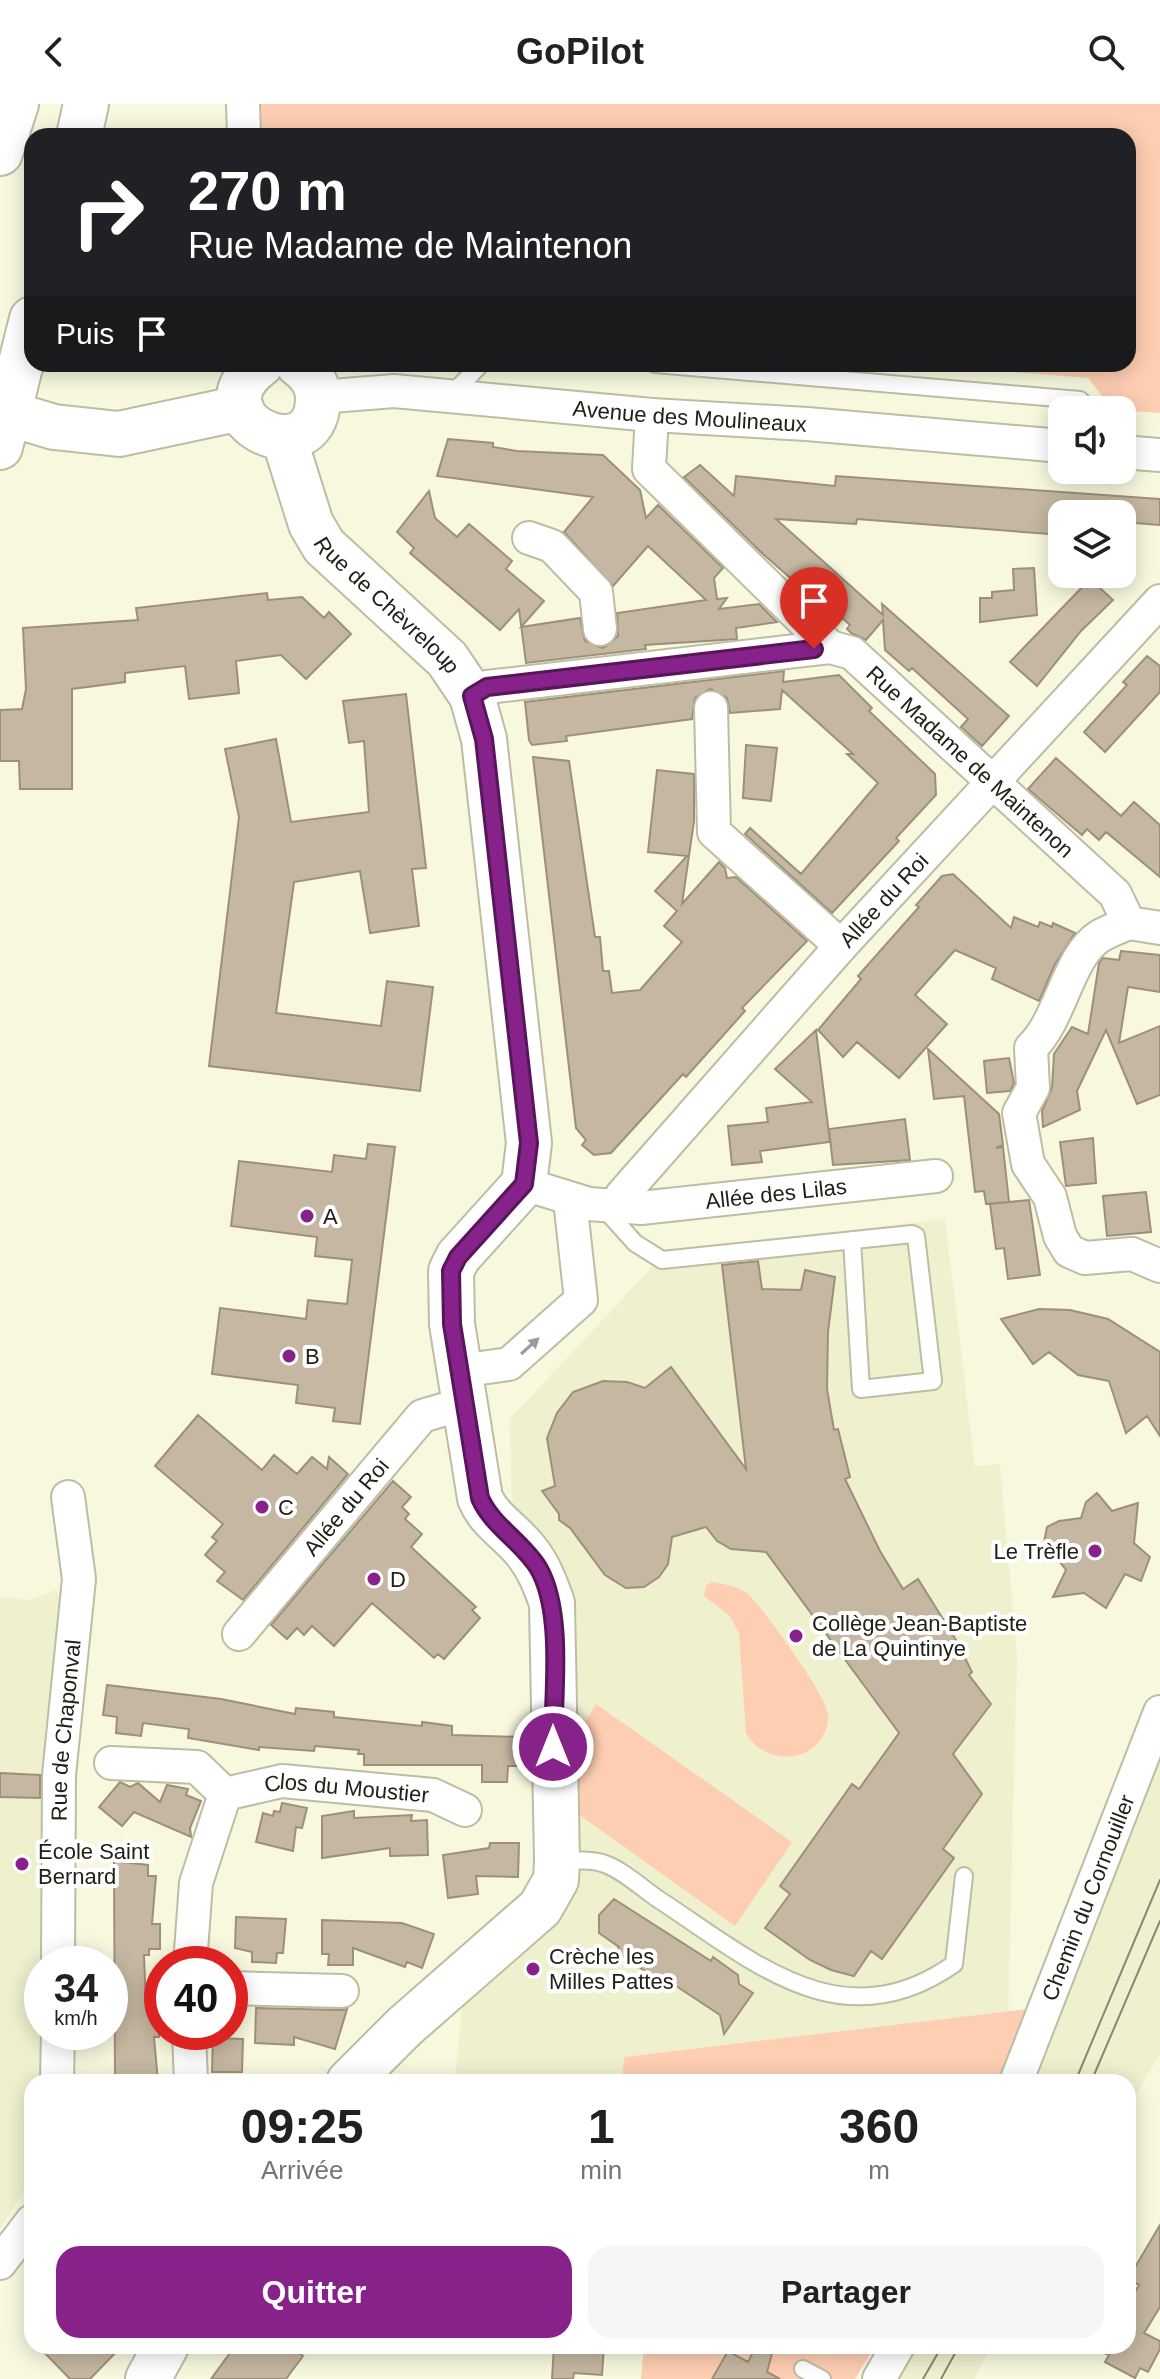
<!DOCTYPE html>
<html lang="fr">
<meta charset="utf-8">
<style>
body{margin:0;font-family:Arial,sans-serif;background:#f6f6f6;color:#202124;height:100vh;display:flex;flex-direction:column;font-size:30px;white-space:nowrap}
*{box-sizing:border-box;margin:0}
p{font-size:26px;color:#757577}
.icon{flex:none;width:44px;height:44px;fill:none;stroke:currentColor;stroke-width:2;stroke-linecap:round;stroke-linejoin:round}
.map{position:relative;flex:1;overflow:hidden}
.side{position:absolute;left:24px;top:1970px;width:1112px;height:280px;display:flex;flex-direction:column;background:#fff;border-radius:24px;box-shadow:0 4px 20px #0003}
.side>*{flex:none}
.hud{position:absolute;left:24px;top:24px;width:1112px;height:244px;border-radius:24px;box-shadow:0 4px 20px #0003;background:#202124;color:#fff;overflow:hidden}
.tools{position:absolute;left:1048px;top:292px;display:grid;gap:16px}
.tools a{display:grid;place-items:center;width:88px;height:88px;border-radius:16px;background:#fff;box-shadow:0 4px 20px #0003;font-size:40px}
.speed{position:absolute;left:24px;top:1842px;display:flex;gap:16px;font-size:40px;font-weight:700;text-align:center}
.speed>*{display:grid;place-content:center;width:104px;height:104px;border-radius:50%;background:#fff;box-shadow:0 4px 20px #0003;line-height:1}
.speed small{font-size:20px;font-weight:400}
.speed .limit{border:12px solid #d22;background:#fff;color:#111}
.pin{position:absolute;display:grid;place-items:center;width:68px;height:68px;color:#fff;margin:-82px -34px;border-radius:50% 50% 50% 0;rotate:-45deg;box-shadow:0 0 8px #0007}
.pin .icon{rotate:45deg}
.me{position:absolute;width:88px;margin:-44px;rotate:0deg;stroke-linejoin:round;filter:drop-shadow(0 0 6px #0008)}
.turn{display:flex;align-items:center;gap:28px;height:168px;padding:0 32px;font-size:36px}
.turn .icon{width:104px;height:104px;stroke-width:2.5}
.turn b{display:block;font-size:56px;line-height:68px}
.then{display:flex;align-items:center;height:76px;padding:0 32px;background:#0003;gap:16px;font-size:30px}
.eta{display:flex;justify-content:space-evenly;align-items:center;height:136px;text-align:center}
.eta b{font-size:48px;font-weight:700;line-height:56px}
.action{display:flex;gap:16px;margin-top:auto;padding:16px 32px}
.action a{flex:1;height:92px;border-radius:24px;background:#87228a;color:#fff;font-size:32px;font-weight:700;line-height:92px;text-align:center}
.action a+a{background:#f6f6f6;color:#202124}
header{display:flex;justify-content:space-between;align-items:center;height:104px;padding:0 32px;background:#fff;font-size:36px;font-weight:700}
.map>svg:first-child{display:block}
.built{fill:#eff0ce}
.green{fill:#feceb2}
.building{fill:#c5b7a1;stroke:#9d907b;stroke-width:2}
.lines{fill:none;stroke-linecap:round;stroke-linejoin:round}
.lane-casing{stroke:#bcbda4;stroke-width:20}
.street-casing{stroke:#bcbda4;stroke-width:36}
.secondary-casing{stroke:#bcbda4;stroke-width:48}
.primary-casing{stroke:#bcbda4;stroke-width:48}
.lane{stroke:#fff;stroke-width:16}
.street{stroke:#fff;stroke-width:32}
.secondary{stroke:#fff;stroke-width:44}
.primary{stroke:#fff;stroke-width:44}
.tram{stroke:#878776;stroke-width:2}
.oneway{fill:#9b9b97}
.route-casing{stroke:#58165a;stroke-width:20}
.route{stroke:#87228a;stroke-width:14}
.poi-dot{fill:#87228a;stroke:#fff;stroke-width:3}
.labels{text-anchor:middle;stroke-width:8;stroke-linejoin:round;paint-order:stroke}
.street-label{font-size:22px;fill:#212118;stroke:#fff}
.poi-label{font-size:22px;fill:#212118;stroke:#fff;text-anchor:start}
</style>
<header><svg class="icon" aria-label="back" viewBox="0 0 24 24"><path d="M15 5l-7 7 7 7"/></svg>GoPilot<svg class="icon" aria-label="search" viewBox="0 0 24 24"><circle cx="10" cy="10" r="6"/><path d="M15 15l6 6"/></svg></header>
<div class="map">
<svg width="1160" height="2275" viewBox="0 0 1160 2275">
<rect width="100%" height="100%" fill="#f7f8de"/>
<path class="built" d="M945,1115L975,1362L1000,1360L1017,1553L1008,1908L624,1953L622,1978H455L463,1892L570,1803L577,1511L563,1465L542,1431L512,1402L510,1315L666,1148Z
M56,1486L64,1506L45,1659L41,1978H32V2062L26,2084L0,2125V1493L29,1496Z
M1160,1628V1951L1128,2002V1978H1027Z
M904,2242H991L974,2275H886Z"/>
<path class="green" d="M257,0H1160V309L1113,306L1088,274L915,260H1128V32H256Z
M712,1478C725,1480 742,1483 751,1493C767,1510 827,1592 828,1611C829,1657 768,1668 746,1629L739,1529L730,1512L704,1492L706,1482Z
M596,1600L792,1738L735,1822L578,1710V1630Z
M1028,1905L1004,1978H622L624,1953Z
M644,2242H875L855,2275H641Z"/>
<path class="building" d="M448,335L493,339V343L517,347L603,351L640,386L646,414L658,401L723,464L714,474L717,495L727,494L719,505L759,500L777,518L736,524L737,535L645,541L646,545L526,559L519,505L500,526L410,449L414,444L397,428L429,387L435,414L457,433L469,420L512,457L506,465L544,497L521,523L580,514L585,537L603,544L618,532L617,509L706,496L648,442L613,482L564,428L593,393L437,372Z
M700,361L734,392L736,372L835,382L836,372L1160,395V421L1122,418V410H1062V431L857,415L856,420L776,415L883,511L882,500L1009,612L982,642L961,623L968,615L912,564L909,567L885,546L883,516L866,536L851,529L847,525L850,521L815,489L812,493L763,450L684,373Z
M1034,464L1037,511L980,518V494H992V488L1014,486L1013,465Z
M1090,475L1113,496L1081,527L1037,582L1010,558Z
M267,489L268,496L302,493L324,514L329,508L351,530L306,575L281,551L236,557L239,589L189,595L185,562L125,569V578L72,585V685H20L19,657H0V606L22,605L26,585L23,524L138,516L136,504Z
M1147,552L1160,562V588L1105,648L1084,628L1127,581L1123,578Z
M784,567L783,578L839,571L872,604L869,607L935,670L936,691L896,734L899,737L832,809L745,730L750,724L801,770L878,679L847,650H853L782,586L780,605L730,609L727,594L710,585L695,594L692,615L566,632L567,637L532,641L529,636L525,598Z
M406,590L426,764L412,765L419,822L370,829L360,767L294,778L276,909L381,922L387,877L433,883L420,987L209,962L239,713L225,645L276,635L291,718L369,708L364,637L349,639L343,597Z
M746,641L777,644L771,697L743,694Z
M533,653L569,657L595,833H600L603,867H609L612,889L640,886L682,838L664,822L677,807L655,787L687,752L648,748L657,666L694,670V717L682,800L719,758L725,764L727,774L736,773L807,837L742,904L745,907L686,973L683,970L611,1049L594,1051L582,1041L586,1036L576,1024Z
M1056,654L1121,712L1134,698L1160,721V773L1106,728L1099,736L1087,725L1082,731L1028,685Z
M953,770L1011,824L1014,813L1038,823L1040,818L1052,823L1053,819L1075,829L1055,860L1039,897L992,875L996,864L955,846L915,891L947,920L899,974L857,938L843,953L818,926L861,875L858,872L919,803L916,801L942,772Z
M1121,847L1160,851V888L1128,883L1119,939L1160,922V991L1137,1000L1106,926L1077,987L1080,1006L1043,1023L1042,1007L1052,984L1054,950L1072,923L1088,930L1099,859L1103,854L1119,856Z
M816,926L830,1038L760,1047L762,1058L732,1061L728,1022L768,1018L766,1004L812,998L775,965Z
M928,945L999,1010L1003,1041L996,1044L1003,1043L1009,1098L986,1100L984,1087L975,1088L964,992L934,995Z
M1009,954L1014,979L1010,987L987,989L984,957Z
M905,1015L910,1056L833,1061L829,1025Z
M1093,1034L1096,1079L1066,1082L1060,1038Z
M368,1040L395,1043L360,1320L333,1317L335,1304L296,1299L298,1281L212,1270L220,1204L306,1215L308,1196L347,1200L352,1156L315,1152L317,1133L231,1122L239,1057L332,1068L334,1051L366,1055Z
M1146,1088L1151,1128L1107,1132L1103,1092Z
M1029,1096L1040,1171L1008,1175L1004,1144L996,1145L990,1100Z
M758,1157L762,1185L801,1186L805,1166L835,1173L828,1228L827,1285L834,1326L838,1325L850,1373L845,1375L880,1447L903,1485L918,1475L956,1536L972,1568L969,1571L991,1600L953,1650L982,1690L943,1745L954,1754L882,1855L871,1847L854,1872L831,1866L810,1856L765,1824L790,1790L780,1782L852,1680L859,1685L899,1629L766,1448L731,1445L717,1437L706,1423L672,1433L668,1460L659,1473L644,1483L626,1484L605,1471L570,1424L559,1416V1410L542,1387L555,1382L547,1334L557,1309L573,1288L603,1277L627,1278L645,1284L671,1263L746,1365L722,1161Z
M1039,1205L1070,1206L1108,1215L1160,1248V1332L1147,1312L1126,1329L1109,1277L1078,1271L1049,1248L1033,1260L1001,1215Z
M198,1311L262,1366L274,1351L297,1370L312,1353L327,1365L329,1353L348,1370L243,1496L217,1477L225,1468L205,1451L217,1437L212,1433L223,1420L155,1362Z
M393,1377L411,1393L402,1403L409,1410L405,1415L422,1430L411,1443L476,1503L472,1506L480,1514L444,1555L438,1550L434,1554L372,1499L334,1542L312,1522L304,1531L297,1524L287,1535L271,1521Z
M1097,1389L1112,1407L1138,1399L1134,1439L1150,1453L1141,1477L1125,1470L1106,1504L1084,1489L1053,1493L1066,1466L1044,1438L1047,1423L1059,1417L1081,1414L1086,1398Z
M107,1581L221,1595L295,1610L296,1604L334,1608V1613L422,1622V1618L452,1622V1631L522,1633L521,1662H508L507,1678H482V1661H364V1650H358L359,1646L315,1642L314,1647L259,1643V1646L188,1634L189,1625L143,1619L141,1632L116,1629L117,1613L103,1611Z
M0,1669L40,1671V1694L0,1693Z
M120,1678L130,1683L138,1679L160,1698L167,1681L188,1685L186,1691L201,1697L190,1724L191,1733L134,1708L122,1722L99,1703Z
M282,1699L307,1704L302,1724L296,1723L293,1747L256,1738L263,1709L273,1712L274,1707L280,1708Z
M354,1707V1714L412,1711L411,1717L427,1716L428,1751L390,1752V1744L322,1754V1712Z
M490,1739H519L518,1773L476,1772L478,1790L448,1794L443,1751L489,1744Z
M114,1757L148,1761V1772H156L152,1820H160V1845H149V1851H144L146,1901L149,1908H159V1933H154L158,1978H115Z
M614,1795L711,1857L713,1853L738,1871L739,1880L753,1889L724,1930L720,1911L673,1880L669,1884L616,1847L619,1843L599,1829V1811Z
M236,1813L286,1815L283,1849H277L276,1859L252,1858V1848L235,1844Z
M322,1816L402,1819L434,1830L422,1864L407,1858L405,1863L353,1844V1861H328L329,1850H322Z
M256,1904L342,1906L347,1905L335,1945L294,1933V1941L255,1939Z
M213,1934L243,1935L242,1968H212Z
M1160,2121V2203L1144,2229L1160,2237V2245L1148,2268L1140,2264L1135,2274L1105,2258L1109,2251L1088,2242H1128V2200L1139,2181L1128,2175Z
M38,2242H122L90,2275H70Z
M235,2242H290L303,2252L286,2275H211Z
M554,2242H604L602,2271L574,2269L573,2275H552Z
M756,2242H774L767,2268L780,2275H712L728,2247L748,2258Z"/>
<g class="lines">
<defs>
<path id="lane" d="M655,260L1080,296L1089,306
M450,292L481,260
M601,1101L635,1139L662,1156L912,1130L916,1132L933,1277L861,1285L852,1136
M559,1756C572,1757 589,1755 602,1759C620,1764 642,1784 658,1795C753,1857 841,1939 954,1860L964,1772
M803,2265L822,2275"/>
<g id="street">
<path d="M243,0L244,32"/>
<path id="s1" d="M319,293L394,287L652,311L807,320L1062,342"/>
<path d="M652,311L649,365L830,543"/>
<path d="M1122,348L1160,351"/>
<path d="M529,434L552,442L596,488L600,525"/>
<path id="s2" d="M472,592L487,583L830,543L852,549L1115,790L1129,819L1160,824"/>
<path d="M711,604L714,728L841,842"/>
<path d="M1129,819C1119,823 1109,827 1100,832C1067,853 1062,914 1031,944L1033,984L1019,1009L1028,1060L1050,1093L1060,1132L1069,1147L1085,1154L1132,1150L1160,1162"/>
<path id="s3" d="M524,1080L589,1100L641,1104L936,1072"/>
<path id="s4" d="M618,1102L622,1091L841,842L1160,497"/>
<path d="M459,1267L509,1260L581,1196L570,1096"/>
<path id="s5" d="M239,1530L422,1312L466,1299"/>
<path d="M111,1659L197,1663L225,1690"/>
<path id="s6" d="M58,1860L59,1671L79,1475L68,1393"/>
<path id="s7" d="M190,1860L196,1779L225,1690L282,1677L433,1691L465,1706"/>
<path d="M230,1884L342,1887"/>
<path d="M189,1928L191,1978"/>
<path d="M57,1978L58,1928"/>
<path id="s8" d="M1016,1978L1160,1608"/>
<path d="M0,2159L32,2117"/>
<path d="M879,2275L898,2242"/>
</g>
<g id="secondary">
<path d="M261,260C189,314 316,373 318,296C319,280 310,269 298,260"/>
<path d="M7,309L54,323L119,330L241,304"/>
<path id="s9" d="M284,334L311,420L324,442L447,555L472,592L484,635L529,1039L524,1080L458,1153L451,1167L452,1220L480,1394C489,1416 511,1428 526,1447C539,1463 545,1480 552,1499L557,1756L556,1776L540,1804L405,1922L349,1978"/>
<path d="M148,2275L166,2242"/>
</g>
<path id="primary" d="M79,32L86,0
M0,49L16,0
M0,343L32,215"/>
</defs>
<use href="#lane" class="lane-casing"/>
<use href="#street" class="street-casing"/>
<use href="#secondary" class="secondary-casing"/>
<use href="#primary" class="primary-casing"/>
<use href="#lane" class="lane"/>
<use href="#street" class="street"/>
<use href="#secondary" class="secondary"/>
<use href="#primary" class="primary"/>
<path class="tram" d="M1075,1978L1160,1776
M1091,1978L1160,1817
M923,2275L942,2242
M941,2275L959,2242"/>
</g>
<defs><path id="oneway-solid" d="M-6-.8H1V-3.2L6.5 0L1 3.2V.8H-6Z" transform="scale(2)"/></defs>
<use class="oneway" href="#oneway-solid" transform="translate(530 1242) rotate(-42)"/>
<g class="lines">
<defs>
<path id="route" d="M553,1643C553,1592 564,1510 539,1465C523,1438 492,1422 480,1394L452,1220L451,1167L458,1153L524,1080L529,1039L484,635L472,592L487,583L814,545"/>
</defs>
<use href="#route" class="route-casing"/>
<use href="#route" class="route"/>
</g>
<g class="poi-dot">
<circle cx="307" cy="1112" r="8"/>
<circle cx="289" cy="1252" r="8"/>
<circle cx="262" cy="1403" r="8"/>
<circle cx="1095" cy="1447" r="8"/>
<circle cx="374" cy="1475" r="8"/>
<circle cx="796" cy="1532" r="8"/>
<circle cx="22" cy="1760" r="8"/>
<circle cx="533" cy="1865" r="8"/>
</g>
<g class="labels">
<g class="street-label">
<text dy="8" stroke="none"><textPath href="#s1" startOffset="372">Avenue des Moulineaux</textPath></text>
<text dy="8" stroke="none"><textPath href="#s9" startOffset="202">Rue de Chèvreloup</textPath></text>
<text dy="8" stroke="none"><textPath href="#s2" startOffset="546">Rue Madame de Maintenon</textPath></text>
<text dy="8" stroke="none"><textPath href="#s4" startOffset="406">Allée du Roi</textPath></text>
<text dy="8" stroke="none"><textPath href="#s3" startOffset="256">Allée des Lilas</textPath></text>
<text dy="8" stroke="none"><textPath href="#s5" startOffset="166">Allée du Roi</textPath></text>
<text dy="8" stroke="none"><textPath href="#s6" startOffset="234">Rue de Chaponval</textPath></text>
<text dy="8" stroke="none"><textPath href="#s7" startOffset="298">Clos du Moustier</textPath></text>
<text dy="8" stroke="none"><textPath href="#s8" startOffset="198">Chemin du Cornouiller</textPath></text>
</g>
<g class="poi-label">
<text x="323" y="1120">A</text>
<text x="305" y="1260">B</text>
<text x="278" y="1411">C</text>
<text x="1079" y="1455" text-anchor="end">Le Trèfle</text>
<text x="390" y="1483">D</text>
<text x="812" y="1527">Collège Jean-Baptiste<tspan x="812" dy="25">de La Quintinye</tspan></text>
<text x="38" y="1755">École Saint<tspan x="38" dy="25">Bernard</tspan></text>
<text x="549" y="1860">Crèche les<tspan x="549" dy="25">Milles Pattes</tspan></text>
</g>
</g>
</svg>
<div class="tools">
<a><svg class="icon" aria-label="sound" viewBox="0 0 24 24"><path d="M4 9h4l5-4v14l-5-4H4zM17 9q2 3 0 6"/></svg></a>
<a><svg class="icon" aria-label="layers" viewBox="0 0 24 24"><path d="M12 4l9 5-9 5-9-5zM3 14l9 5 9-5"/></svg></a>
</div>
<div class="speed"><div>34<small>km/h</small></div><div class="limit">40</div></div>
<div class="pin" style="left:814px;top:545px;background:#d93025"><svg class="icon" aria-label="arrive" viewBox="0 0 24 24"><path d="M6 21V4h12l-3 4 3 4H6"/></svg></div>
<svg class="me" style="left:553px;top:1643px" viewBox="-20 -20 40 40"><circle r="17" fill="#87228a" stroke="#fff" stroke-width="3"/><path d="M0-11L8 9 0 5-8 9z" fill="#fff"/></svg>
<div class="hud">
<div class="turn"><svg class="icon" aria-label="right" viewBox="0 0 24 24"><path d="M7 20v-9h11M14 6l5 5-5 5"/></svg><div><b>270 m</b>Rue Madame de Maintenon</div></div>
<div class="then">Puis<svg class="icon" aria-label="arrive" viewBox="0 0 24 24"><path d="M6 21V4h12l-3 4 3 4H6"/></svg></div>
</div>
<section class="side">
<div class="eta">
<div><b>09:25</b><p>Arrivée</p></div>
<div><b>1</b><p>min</p></div>
<div><b>360</b><p>m</p></div>
</div>
<div class="action"><a>Quitter</a><a>Partager</a></div>
</section>
</div>
